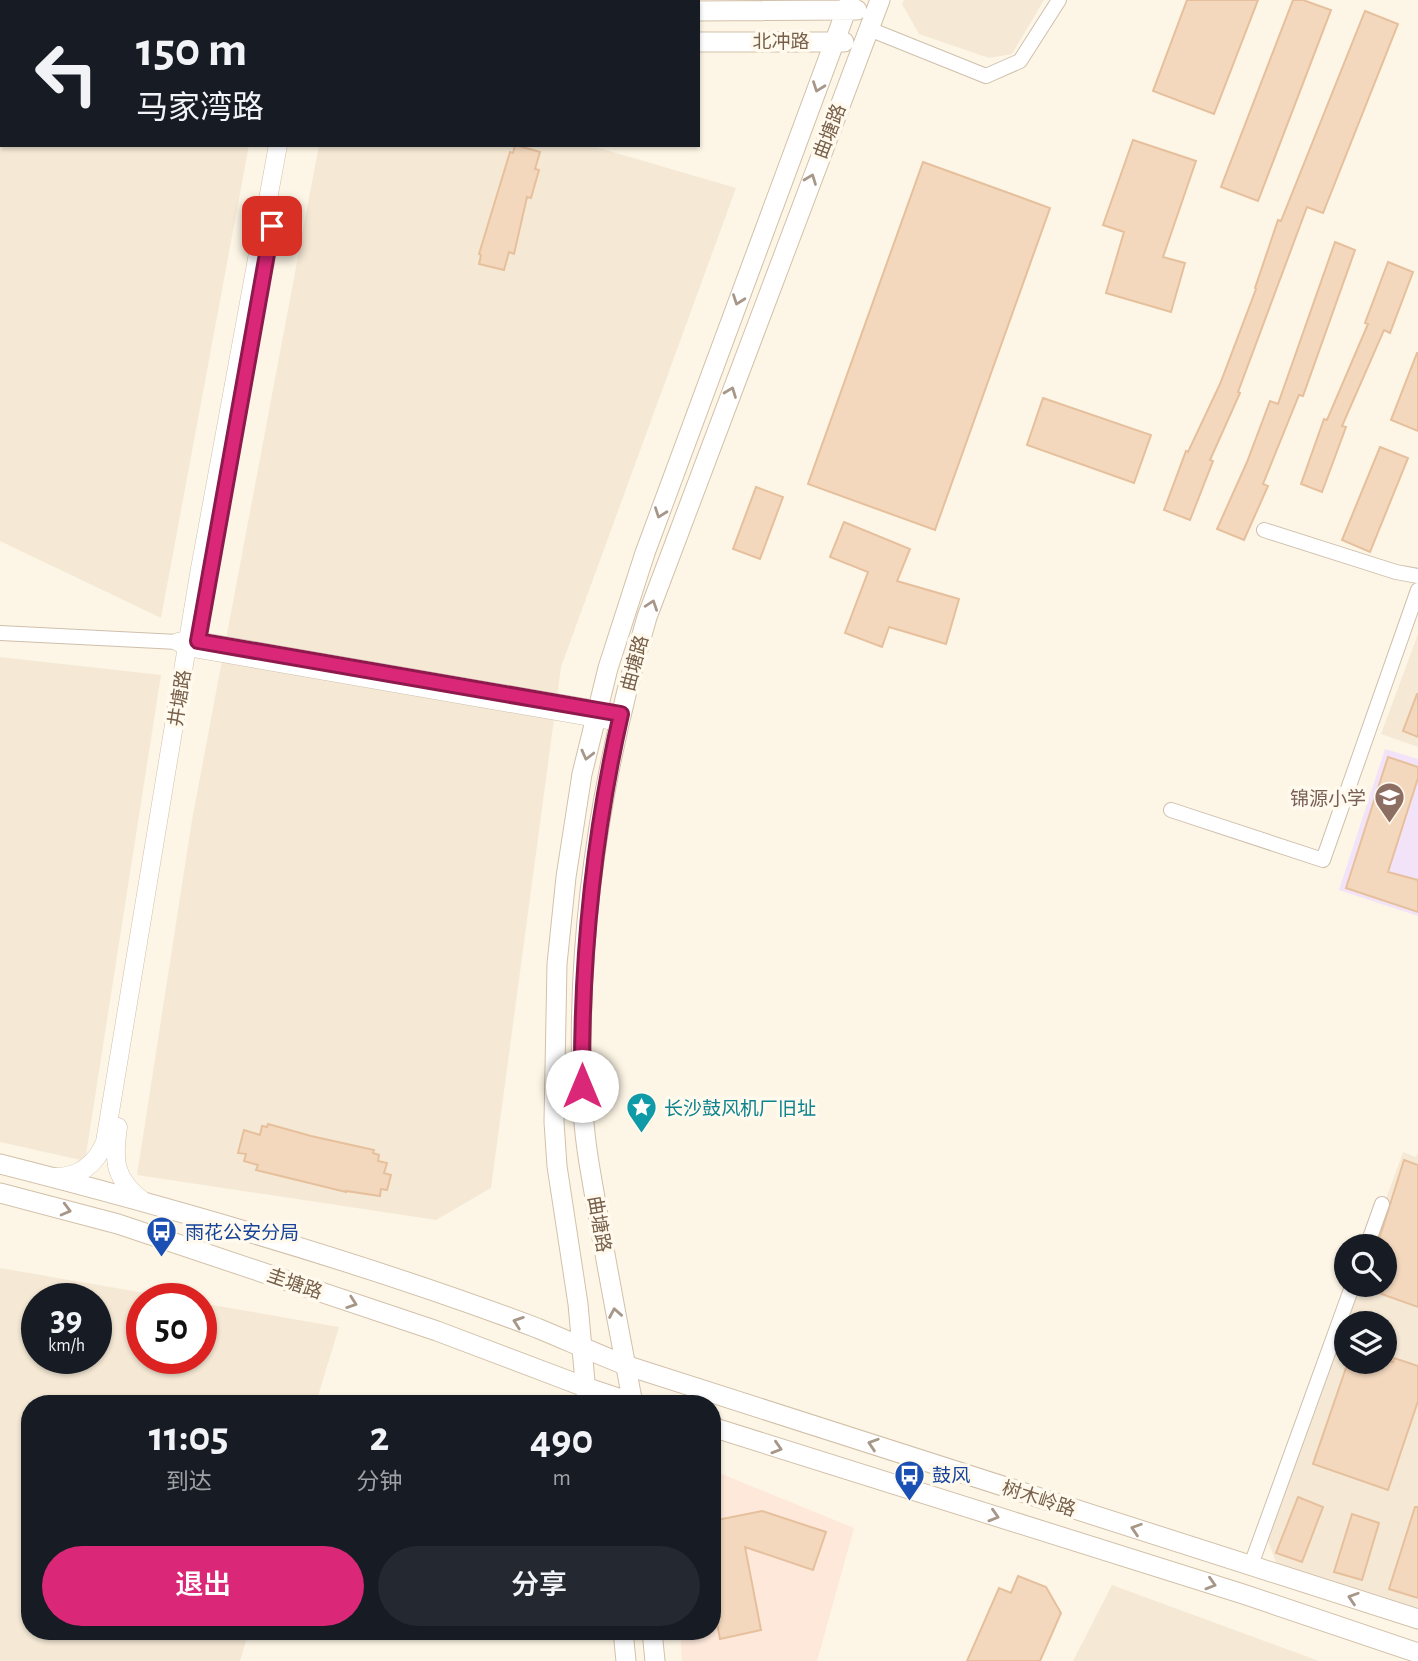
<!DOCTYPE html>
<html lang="zh">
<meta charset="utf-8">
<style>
body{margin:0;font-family:"Alegreya Sans","Noto Sans SC",sans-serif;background:#242831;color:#f1f3f6;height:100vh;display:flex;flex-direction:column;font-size:26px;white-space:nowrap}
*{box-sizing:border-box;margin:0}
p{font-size:23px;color:#9ea1a6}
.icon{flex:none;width:38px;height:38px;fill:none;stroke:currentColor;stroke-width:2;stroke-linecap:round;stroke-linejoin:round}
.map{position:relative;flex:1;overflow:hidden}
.panel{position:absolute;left:21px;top:1395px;width:700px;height:245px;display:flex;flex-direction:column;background:#171b24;border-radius:28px;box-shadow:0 2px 5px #0004}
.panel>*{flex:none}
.guide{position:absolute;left:0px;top:0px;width:700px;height:147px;box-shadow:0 2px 5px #0004;background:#171b24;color:#f1f3f6;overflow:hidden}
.buttons{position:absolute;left:1334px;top:1234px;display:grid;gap:14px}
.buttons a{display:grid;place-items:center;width:63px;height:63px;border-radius:50%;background:#171b24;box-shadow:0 2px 5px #0004;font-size:35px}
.speed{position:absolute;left:21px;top:1283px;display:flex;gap:14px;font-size:35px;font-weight:700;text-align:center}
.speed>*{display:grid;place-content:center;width:91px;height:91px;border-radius:50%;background:#171b24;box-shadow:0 2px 5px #0004;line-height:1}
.speed small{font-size:18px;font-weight:400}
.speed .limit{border:10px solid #d22;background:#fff;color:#111}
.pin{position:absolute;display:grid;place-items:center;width:60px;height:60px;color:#fff;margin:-30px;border-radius:14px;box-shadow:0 4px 10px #0006}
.me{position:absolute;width:77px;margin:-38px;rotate:0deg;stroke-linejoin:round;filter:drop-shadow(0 0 5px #0008)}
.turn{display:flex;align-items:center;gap:24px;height:147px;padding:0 21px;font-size:32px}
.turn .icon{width:91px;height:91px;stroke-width:2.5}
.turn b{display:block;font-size:49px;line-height:60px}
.eta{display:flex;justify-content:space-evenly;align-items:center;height:119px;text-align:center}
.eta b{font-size:42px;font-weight:600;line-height:49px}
.action{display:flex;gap:14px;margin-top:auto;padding:14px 21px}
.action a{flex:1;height:80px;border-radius:42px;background:#db2777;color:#fff;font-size:28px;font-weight:600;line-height:80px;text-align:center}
.action a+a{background:#242831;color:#f1f3f6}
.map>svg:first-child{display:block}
.residential{fill:#f5e9d5;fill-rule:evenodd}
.commercial{fill:#fde8da}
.education{fill:#f3e3f9}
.building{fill:#f3d8bd;stroke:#e6c09d;stroke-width:2}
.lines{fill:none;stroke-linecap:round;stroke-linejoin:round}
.minor-casing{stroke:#cfbfac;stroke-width:16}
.tertiary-casing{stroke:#cfbfac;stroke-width:19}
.secondary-casing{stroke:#d2c0a9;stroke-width:21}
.minor{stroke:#fff;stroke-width:14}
.tertiary{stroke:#fff;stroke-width:18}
.secondary{stroke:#fff;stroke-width:19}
.oneway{stroke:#a79789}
.route-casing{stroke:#8e194d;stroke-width:18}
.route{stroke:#db2777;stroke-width:12}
.labels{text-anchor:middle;stroke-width:7;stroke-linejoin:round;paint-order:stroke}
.street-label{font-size:19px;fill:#775f4a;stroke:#fffaed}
.education-label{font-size:19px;fill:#785e54;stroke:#fffaed;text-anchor:end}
.culture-label{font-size:19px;fill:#0d838f;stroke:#fffaed;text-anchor:start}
.transit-label{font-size:19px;fill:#164399;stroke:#fffaed;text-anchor:start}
</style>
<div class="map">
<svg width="1418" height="1661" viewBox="0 0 1418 1661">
<rect width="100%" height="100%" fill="#fdf6e6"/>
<path class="residential" d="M0,0H276L2,2V145H249L161,618L0,541Z
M904,0H1044L1012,54L989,58L919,34L902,4Z
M319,145H589L736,188L561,667L491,1188L436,1220L137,1175L192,820Z
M1418,634V747L1381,734Z
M0,657L161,675L85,1161L0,1142Z
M1403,1152L1416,1157L1418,1152V1610L1277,1565L1265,1533L1355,1285L1384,1284V1246H1369ZM1346,1323H1384V1362H1346Z
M0,1268L174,1298H142V1358H201V1303L339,1327L316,1403L30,1404V1631H249L240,1661H0ZM96,1298V1358H37V1298Z
M1112,1585L1319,1661H1073Z"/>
<path class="commercial" d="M712,1470L854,1528L817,1661H682L680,1631H712Z"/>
<path class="education" d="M1385,749L1418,759V916L1339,890Z"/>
<path class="building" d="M1187,0H1258L1214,114L1153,91Z
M1293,0H1303L1331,10L1258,201L1221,187Z
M1365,11L1398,24L1323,213L1307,207L1238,392L1240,393L1210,460L1213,461L1190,520L1164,510L1186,451L1188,452L1220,384L1256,289L1255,288L1278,220L1281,221Z
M1133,140L1196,161L1163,257L1185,263L1171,312L1106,293L1124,232L1103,225Z
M515,145L540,152L535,169L539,170L531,198L527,197L514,254L509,252L504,270L479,264L481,255L479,254L510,152L513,153Z
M923,162L1050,208L935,530L808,484Z
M1335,242L1355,250L1303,396L1299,395L1263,484L1268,486L1244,540L1217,529L1247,462L1270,401L1278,404Z
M1388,262L1413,272L1390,333L1384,330L1342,426L1346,427L1322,492L1301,484L1324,419L1327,420L1368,324L1365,323Z
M1417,353H1418V431L1391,420Z
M1043,398L1151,435L1134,483L1027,445Z
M1380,447L1408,458L1370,552L1342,540Z
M756,487L783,497L760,559L733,549Z
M844,522L910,549L897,581L959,599L946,644L889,627L882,647L845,633L868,572L830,557Z
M1417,694H1418V737L1403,731Z
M1388,757L1418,767V778L1388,872L1418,880V912L1346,888Z
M268,1124L311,1136L374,1150L373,1153L379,1155L378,1161L387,1163L384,1173L391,1175L387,1190L381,1189L380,1196L346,1191V1192L256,1170L258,1165L244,1161L246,1154L238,1153L244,1130L260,1135L262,1126L267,1127Z
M1404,1160L1418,1165V1307L1362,1287V1284H1384V1246H1377Z
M1394,1358L1418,1366V1401L1388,1490L1313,1464L1348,1362H1393Z
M1298,1497L1323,1507L1302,1562L1276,1553Z
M1415,1507H1418V1598L1389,1589Z
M762,1511L826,1532L813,1570L745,1547L761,1630L720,1639L712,1597V1521Z
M1352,1514L1379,1523L1362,1580L1334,1572Z
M1018,1576L1046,1587L1061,1613L1040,1661H967L999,1588L1011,1593Z"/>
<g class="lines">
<defs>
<path id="minor" d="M0,7H2
M869,29L986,76L1020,61L1059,0
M1264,530L1396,572L1418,576
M0,633L178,642
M1171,810L1323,860L1418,590
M1367,1246L1382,1204
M1251,1565L1353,1284"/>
<path id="tertiary" d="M314,2V0
M619,722L187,647L178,642L188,640L198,641L621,714
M118,1127C113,1161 114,1179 143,1201
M55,1177C80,1177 96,1164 105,1142L199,574L278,145"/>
<path id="secondary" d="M698,11L857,10
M698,42H844
M0,1164C181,1210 362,1262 537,1328C566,1340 595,1353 625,1365L1418,1619
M0,1193L118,1224L437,1331L585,1387L636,1404
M587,1404L578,1304L557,1166L554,1122L557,964L566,877L582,774L608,668L645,553L850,0
M633,1404C621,1341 609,1278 598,1215C592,1179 584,1142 583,1105C574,940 601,774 647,617L880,0
M712,1427L1243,1594L1418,1653
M623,1631L626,1661
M652,1631L655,1661"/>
</defs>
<use href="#minor" class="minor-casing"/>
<use href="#tertiary" class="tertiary-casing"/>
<use href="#secondary" class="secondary-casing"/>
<use href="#minor" class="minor"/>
<use href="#tertiary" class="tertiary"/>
<use href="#secondary" class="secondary"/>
</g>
<defs><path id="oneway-chevron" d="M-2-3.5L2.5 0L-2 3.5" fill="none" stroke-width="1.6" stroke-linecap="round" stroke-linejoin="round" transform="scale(1.75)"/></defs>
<g class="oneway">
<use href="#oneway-chevron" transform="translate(818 87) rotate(110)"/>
<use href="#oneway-chevron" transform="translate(811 179) rotate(-69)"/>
<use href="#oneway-chevron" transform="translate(738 300) rotate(110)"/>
<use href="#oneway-chevron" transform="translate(731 392) rotate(-69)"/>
<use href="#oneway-chevron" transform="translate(660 513) rotate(110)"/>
<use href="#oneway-chevron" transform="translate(652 605) rotate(-71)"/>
<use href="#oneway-chevron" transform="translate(587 755) rotate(104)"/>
<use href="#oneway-chevron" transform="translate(66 1210) rotate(15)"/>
<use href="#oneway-chevron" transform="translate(352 1303) rotate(19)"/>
<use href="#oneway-chevron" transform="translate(615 1313) rotate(-100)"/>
<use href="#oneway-chevron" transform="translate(518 1322) rotate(-161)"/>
<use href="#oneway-chevron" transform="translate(873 1444) rotate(-162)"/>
<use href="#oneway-chevron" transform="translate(777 1448) rotate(17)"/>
<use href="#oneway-chevron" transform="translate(994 1516) rotate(17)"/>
<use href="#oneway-chevron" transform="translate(1136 1529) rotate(-162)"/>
<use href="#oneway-chevron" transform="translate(1211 1584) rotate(17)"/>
<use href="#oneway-chevron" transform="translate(1353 1598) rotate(-162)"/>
</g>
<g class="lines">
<defs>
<path id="route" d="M272,226L198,641L621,714C593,837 581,960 582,1086"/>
</defs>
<use href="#route" class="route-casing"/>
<use href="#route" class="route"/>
</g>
<defs>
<symbol id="school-pin" viewBox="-11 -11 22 30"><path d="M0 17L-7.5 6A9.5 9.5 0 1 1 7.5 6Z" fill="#8d6e63" stroke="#fffaed"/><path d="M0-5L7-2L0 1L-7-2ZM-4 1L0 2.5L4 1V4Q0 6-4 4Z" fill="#fff"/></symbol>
<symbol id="sight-pin" viewBox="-11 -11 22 30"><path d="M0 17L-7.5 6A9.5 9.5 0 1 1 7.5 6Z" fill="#0f9aa8" stroke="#fffaed"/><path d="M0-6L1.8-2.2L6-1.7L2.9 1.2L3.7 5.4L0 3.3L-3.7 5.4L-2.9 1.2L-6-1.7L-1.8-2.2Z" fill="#fff"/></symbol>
<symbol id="bus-pin" viewBox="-11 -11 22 30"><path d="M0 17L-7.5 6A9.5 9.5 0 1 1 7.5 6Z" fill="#1a4fb4" stroke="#fffaed"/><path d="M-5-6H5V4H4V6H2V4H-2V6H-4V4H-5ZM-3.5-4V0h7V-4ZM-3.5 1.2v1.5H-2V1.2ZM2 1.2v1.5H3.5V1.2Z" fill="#fff"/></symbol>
</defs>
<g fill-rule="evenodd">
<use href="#school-pin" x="1372" y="780" width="35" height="47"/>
<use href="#sight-pin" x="624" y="1090" width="35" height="47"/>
<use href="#bus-pin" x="144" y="1214" width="35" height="47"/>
<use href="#bus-pin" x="892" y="1458" width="35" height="47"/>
</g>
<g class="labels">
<g class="street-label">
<text x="781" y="48">北冲路</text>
<text transform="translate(829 131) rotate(-69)" y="7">曲塘路</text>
<text transform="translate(634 663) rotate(-75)" y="7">曲塘路</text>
<text transform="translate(179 698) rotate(-81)" y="7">井塘路</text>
<text transform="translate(600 1224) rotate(80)" y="7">曲塘路</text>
<text transform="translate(295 1283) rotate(19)" y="7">圭塘路</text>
<text transform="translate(1039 1498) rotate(18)" y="7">树木岭路</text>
</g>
<g class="education-label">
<text x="1366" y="805">锦源小学</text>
</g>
<g class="culture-label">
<text x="664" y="1115">长沙鼓风机厂旧址</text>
</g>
<g class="transit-label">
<text x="185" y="1239">雨花公安分局</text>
<text x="932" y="1482">鼓风</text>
</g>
</g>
</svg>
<div class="buttons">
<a><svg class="icon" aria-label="search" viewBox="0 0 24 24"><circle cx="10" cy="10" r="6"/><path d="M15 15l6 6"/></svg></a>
<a><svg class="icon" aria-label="layers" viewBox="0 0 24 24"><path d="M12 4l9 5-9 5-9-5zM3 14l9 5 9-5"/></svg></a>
</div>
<div class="speed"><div>39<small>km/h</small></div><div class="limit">50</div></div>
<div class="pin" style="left:272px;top:226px;background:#d93025"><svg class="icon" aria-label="arrive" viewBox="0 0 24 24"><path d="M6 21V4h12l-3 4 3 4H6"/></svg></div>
<svg class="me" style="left:582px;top:1086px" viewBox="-20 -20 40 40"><circle r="19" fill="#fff"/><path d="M0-13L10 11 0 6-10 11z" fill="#db2777"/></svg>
<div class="guide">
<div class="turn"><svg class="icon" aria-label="left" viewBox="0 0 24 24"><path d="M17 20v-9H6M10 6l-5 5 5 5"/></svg><div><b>150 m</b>马家湾路</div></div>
</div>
<section class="panel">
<div class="eta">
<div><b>11:05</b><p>到达</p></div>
<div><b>2</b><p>分钟</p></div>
<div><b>490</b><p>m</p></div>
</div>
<div class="action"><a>退出</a><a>分享</a></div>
</section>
</div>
